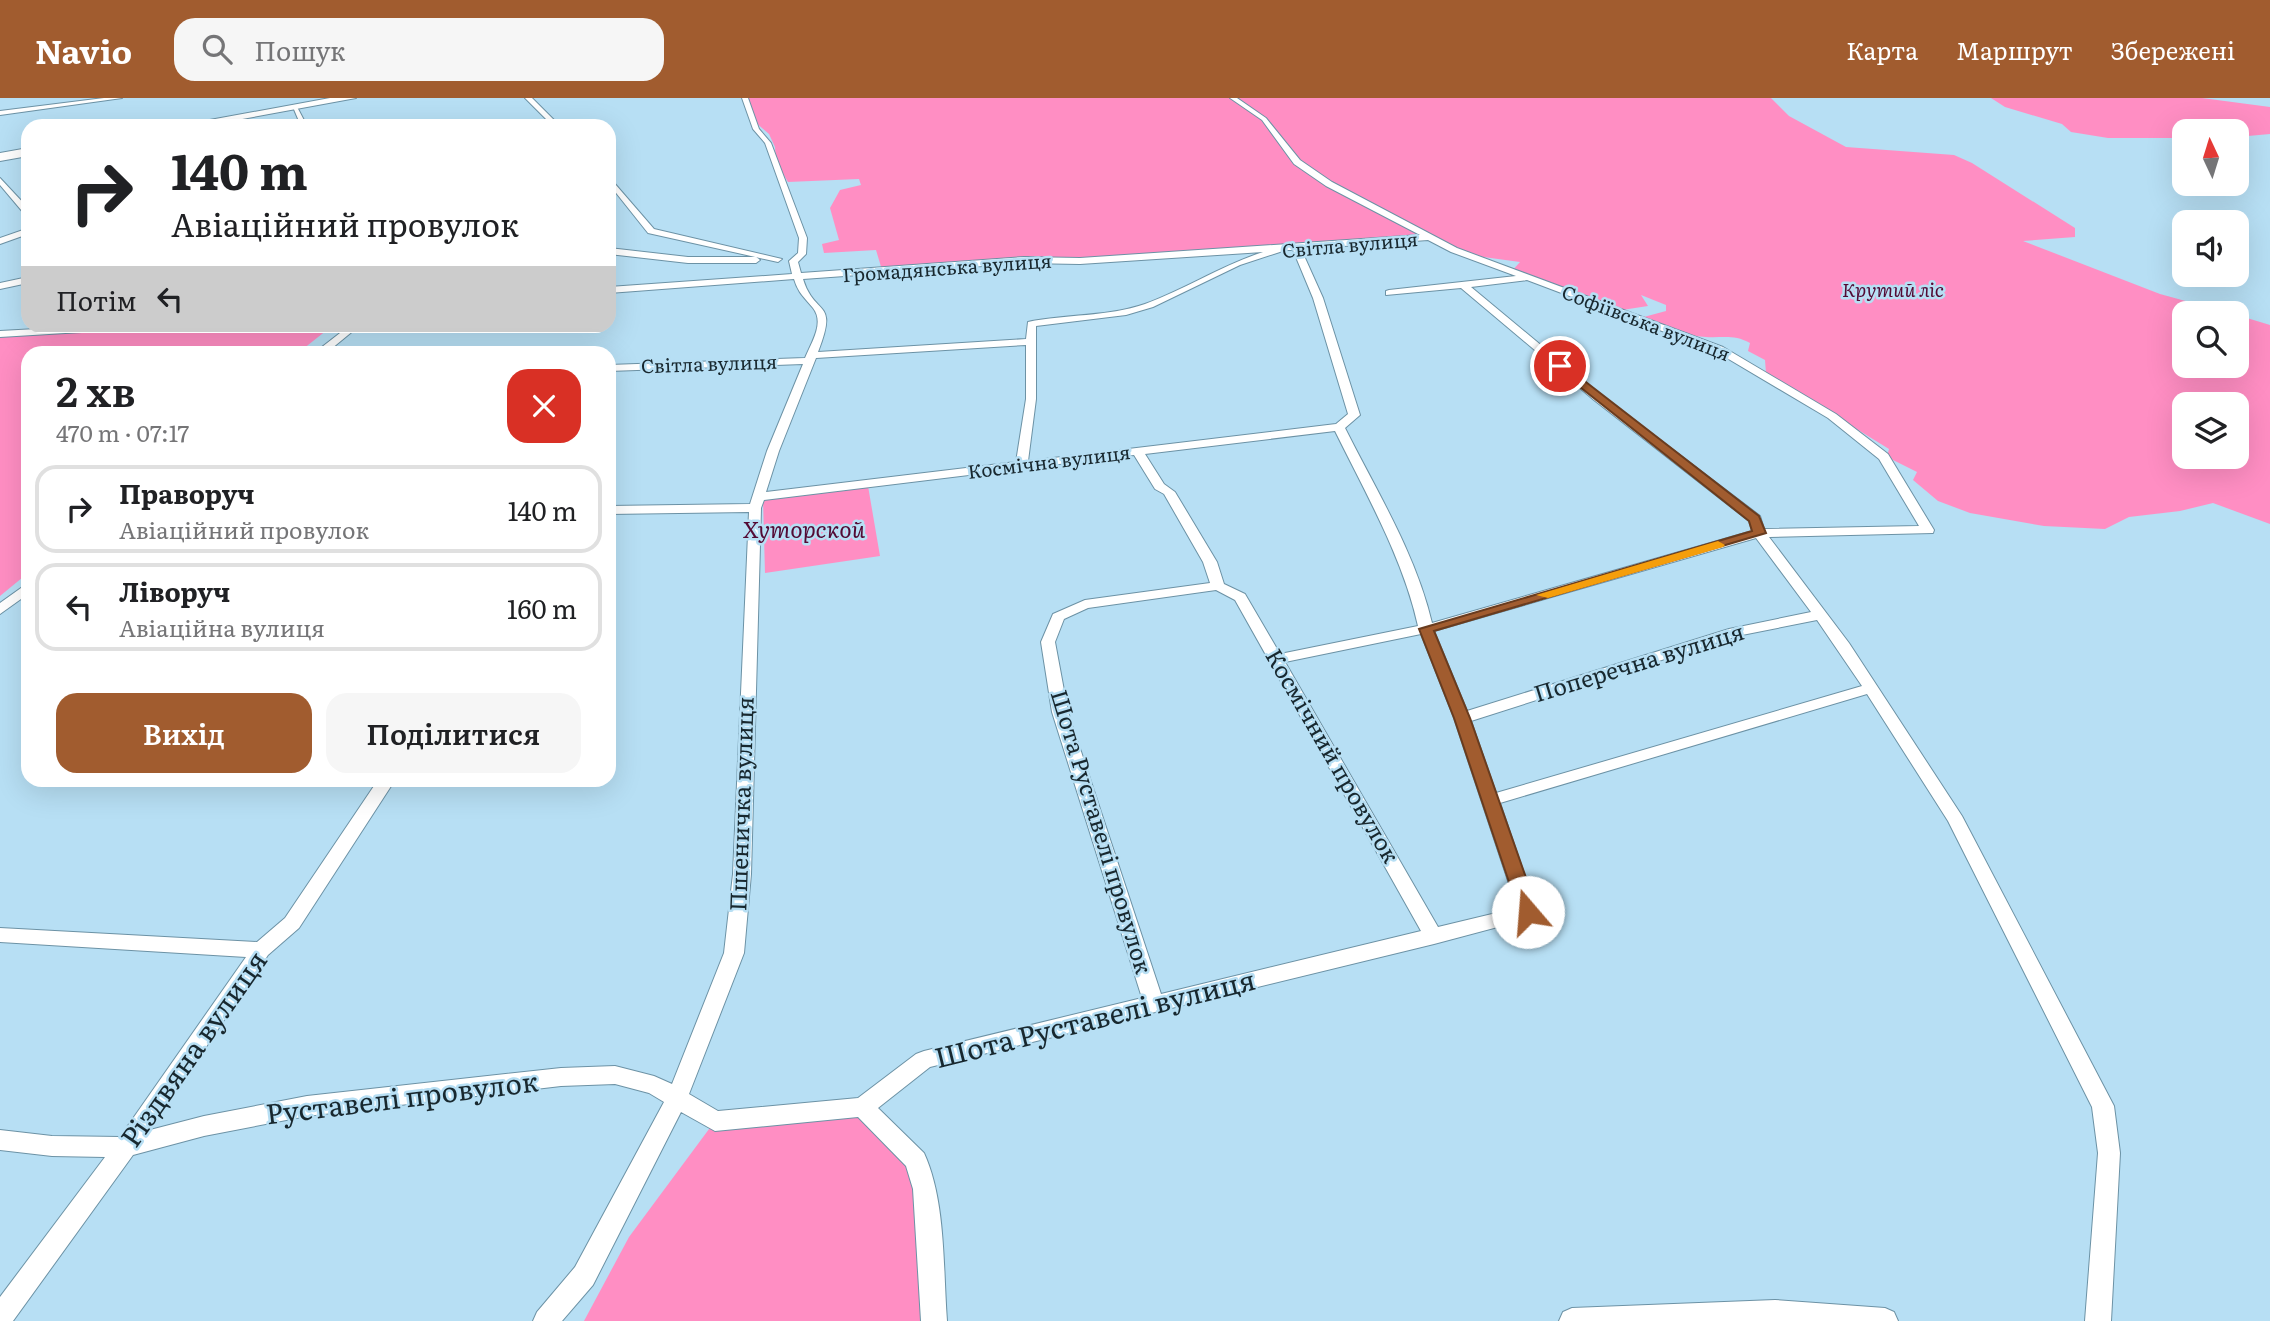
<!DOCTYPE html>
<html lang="uk">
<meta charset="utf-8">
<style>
body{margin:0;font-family:Literata,serif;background:#f6f6f6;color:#202124;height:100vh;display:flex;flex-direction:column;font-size:26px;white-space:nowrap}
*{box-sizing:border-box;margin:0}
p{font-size:23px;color:#757577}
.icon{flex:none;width:38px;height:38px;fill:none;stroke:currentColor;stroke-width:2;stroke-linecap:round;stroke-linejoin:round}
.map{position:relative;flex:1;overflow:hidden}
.drawer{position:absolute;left:21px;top:248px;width:595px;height:441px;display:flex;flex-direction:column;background:#fff;border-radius:21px;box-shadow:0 7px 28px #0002}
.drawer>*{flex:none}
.guide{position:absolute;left:21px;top:21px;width:595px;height:214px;border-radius:21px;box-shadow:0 7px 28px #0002;background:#fff;color:#202124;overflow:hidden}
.needle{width:46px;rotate:356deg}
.tools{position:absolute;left:2172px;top:21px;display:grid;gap:14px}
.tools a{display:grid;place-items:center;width:77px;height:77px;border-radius:14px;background:#fff;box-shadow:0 7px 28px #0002;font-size:35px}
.pin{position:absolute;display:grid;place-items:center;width:60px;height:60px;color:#fff;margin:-30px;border:4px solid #fff;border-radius:50%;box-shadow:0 2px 7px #0007}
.me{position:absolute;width:77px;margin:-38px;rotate:342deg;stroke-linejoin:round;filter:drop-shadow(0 0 5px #0008)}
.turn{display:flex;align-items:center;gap:24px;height:147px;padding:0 35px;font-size:32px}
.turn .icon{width:91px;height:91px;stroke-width:2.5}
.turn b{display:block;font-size:49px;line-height:60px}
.then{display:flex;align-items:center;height:66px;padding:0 35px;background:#0003;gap:14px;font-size:26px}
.round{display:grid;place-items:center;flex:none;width:74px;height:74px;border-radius:21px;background:#f6f6f6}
.overview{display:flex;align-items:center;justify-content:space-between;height:119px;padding:0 35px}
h1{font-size:42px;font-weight:600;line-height:52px}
.action{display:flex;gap:14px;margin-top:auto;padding:14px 35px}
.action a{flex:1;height:80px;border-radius:21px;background:#a15c2f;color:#fff;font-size:28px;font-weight:600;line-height:80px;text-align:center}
.action a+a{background:#f6f6f6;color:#202124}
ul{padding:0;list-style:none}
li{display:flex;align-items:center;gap:21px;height:88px;margin:0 14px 10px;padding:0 21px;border:4px solid #e0e0e0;border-radius:21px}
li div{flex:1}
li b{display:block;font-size:26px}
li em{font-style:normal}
header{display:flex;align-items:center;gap:42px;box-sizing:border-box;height:98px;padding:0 35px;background:#a15c2f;color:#fff}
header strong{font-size:33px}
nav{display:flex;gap:38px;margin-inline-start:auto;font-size:24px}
.search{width:490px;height:63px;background:#f6f6f6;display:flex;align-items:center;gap:18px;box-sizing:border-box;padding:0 24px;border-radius:21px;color:#757577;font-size:26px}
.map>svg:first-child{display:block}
.green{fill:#ff8ec3;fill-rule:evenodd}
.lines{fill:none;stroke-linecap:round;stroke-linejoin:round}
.minor-casing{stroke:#6c92a5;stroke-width:2}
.trunk-casing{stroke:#6c92a5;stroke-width:2}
.minor{fill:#fff;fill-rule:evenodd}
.trunk{fill:#fff;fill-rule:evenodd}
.route{fill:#a15c2f;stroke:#693c1f;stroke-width:2}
.slow{fill:#f59e0b}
.labels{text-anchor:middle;stroke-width:5;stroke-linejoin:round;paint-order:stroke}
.far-street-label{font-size:19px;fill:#18282f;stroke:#b7dff4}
.far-park-label{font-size:19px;font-style:italic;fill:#530a34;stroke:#b7dff4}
.park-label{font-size:23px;font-style:italic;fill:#530a34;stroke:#b7dff4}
.street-label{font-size:23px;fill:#18282f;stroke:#b7dff4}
.near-street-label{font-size:28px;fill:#18282f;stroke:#b7dff4}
</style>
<header>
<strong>Navio</strong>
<div class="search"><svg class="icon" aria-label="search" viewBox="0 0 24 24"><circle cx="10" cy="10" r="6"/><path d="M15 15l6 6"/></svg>Пошук</div>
<nav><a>Карта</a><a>Маршрут</a><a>Збережені</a></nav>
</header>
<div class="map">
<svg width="2270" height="1223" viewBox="0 0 2270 1223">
<rect width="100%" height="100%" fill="#b7dff4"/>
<path class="green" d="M746,0H1771L1789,18L1846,49L1954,57L1972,65L2075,130V139L2023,143L2160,196L2229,215H2184V268H2236L2237,217L2270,227V426L2213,405L2180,413L2129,419L2105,431L2044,428L1970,415L1938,403L1913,382L1917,374L1887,359L1889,351L1766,275L1765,262L1748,253L1750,245C1734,236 1723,240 1706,239C1683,238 1661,227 1640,220L1666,213V207L1641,197L1648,208L1622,212L1579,194H1566L1511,174L1520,164L1476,158L1431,139L1419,143L882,172L876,152L824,155L822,146L839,142L830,110L840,92L861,87L859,81L788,84L776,64L775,49L769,36L754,23ZM2184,306H2236V359H2184Z
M1991,0H2202L2270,9V36L2237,39L2236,33H2184V40H2108L2071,34L2062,26L2005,9Z
M129,228H332L298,255L28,256V475L0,498V238Z
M868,388L880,458L765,475L763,401Z
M863,1009L916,1062L934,1223H584L629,1139L715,1023Z"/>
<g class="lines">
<defs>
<path id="minor" d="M104,0H122L0,17V13Z
M525,0H532L560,28H553Z
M742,0H748L759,31L771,45L807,140L806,156L798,164L801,175L1024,159L1080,160L1420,137L1326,88L1294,66L1262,22L1230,0H1237L1266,20L1300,62L1332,84L1457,150L1723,249L1836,316L1888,356L1934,432L1933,435L1769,439L1849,545L1962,718L2114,1008L2120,1055L2111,1223H2085L2098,1055L2092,1009L1948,723L1867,596L1500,705L1537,814L1535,819L1434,846L930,969L878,1010L924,1055C946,1103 943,1170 947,1223H921L913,1091L906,1068L858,1019L715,1033L681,1014L593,1187L562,1223H533L537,1214L575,1169L664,1004L649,995L615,986L561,988L307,1018L204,1038L133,1057L13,1223H0V1199L105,1059L52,1058L0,1052V1032L52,1038L120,1039L246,859L0,844V830L257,844L285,820L378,682H395L299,830L268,857L150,1032L204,1018L307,998L561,970L615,968L654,978L672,986L724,855L733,776L749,414L609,416V408L750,406L767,353L803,266L609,273V267L805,260C811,245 825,225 813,210C805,200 798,195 794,181L609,195V189L792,176L789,163L798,155L799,140L765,45L753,31ZM1428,142L1451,154L1516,178L1389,192L1386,193V197L1461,190L1594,302L1749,423L1752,433L1432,525C1416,456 1376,392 1345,330L1360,317L1323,200L1301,151ZM1286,152H1293L1313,200L1348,316L1336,326L1028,363L1036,301V228L1126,217L1153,209L1240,167ZM1263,154C1222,167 1186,191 1145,206C1107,219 1066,216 1028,224L1026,241L818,254C839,200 815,220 803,181L1024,165L1080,166ZM1527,182L1715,253L1828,320L1879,361L1919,428L1764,431L1760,418L1602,298L1471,189ZM1026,247V301L1016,364L766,394L779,353L816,260ZM1335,333C1366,396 1403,460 1418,528L1280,556L1245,496L1224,486L1217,464L1175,394L1164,386L1145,356ZM1134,357L1155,391L1164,396L1203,464L1210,485L1085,502L1053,516L1041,544L1052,614L1142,900L924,953L916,956L858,1000L718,1013L689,996L744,855L751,776L761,410L764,402ZM1756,440L1811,514L1729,531L1467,613L1434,533ZM1216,492L1235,502L1421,833L1161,896L1068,614L1055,544L1064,521L1088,510ZM1817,522L1862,588L1496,695L1471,623L1737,538ZM1421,536L1454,620L1517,810L1438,829L1285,564Z
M296,7L307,28H301L293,9Z
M609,79L654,131L782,161L778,164L648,135L609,86Z
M0,80L28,110V136L0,146V140L26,131L22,113L0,87Z
M609,150L688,159H756L760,162L756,165H688L609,156Z
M28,179V185L0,191V185Z
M91,228H136L131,231L0,239V233Z
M349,228H359L325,256H313Z
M28,485V496L0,516V505Z
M1775,1202L1885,1210L1894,1214L1898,1223H1559L1563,1214L1572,1210Z"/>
<path id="trunk" d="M330,0H356L204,28H177Z
M28,50V58L0,63V55Z"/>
</defs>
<use href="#minor" class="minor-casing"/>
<use href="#trunk" class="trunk-casing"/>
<use href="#minor" class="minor"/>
<use href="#trunk" class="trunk"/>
</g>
<path class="route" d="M1560,264L1759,418L1766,435L1434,533L1470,620L1538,814L1528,822L1519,814L1454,620L1419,531L1752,433L1749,423L1556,270V265Z"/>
<path class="slow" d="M1718,443L1725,447L1723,449L1548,500L1536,497Z"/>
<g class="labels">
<g class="far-street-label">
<text transform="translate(1350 147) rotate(-5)" y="7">Світла вулиця</text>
<text transform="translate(947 170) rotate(-4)" y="7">Громадянська вулиця</text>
<text transform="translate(1646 225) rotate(21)" y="7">Софіївська вулиця</text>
<text transform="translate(709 266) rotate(-2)" y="7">Світла вулиця</text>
<text transform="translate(1049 364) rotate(-7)" y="7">Космічна вулиця</text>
</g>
<g class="far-park-label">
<text x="1893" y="199">Крутий ліс</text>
</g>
<g class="park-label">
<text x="804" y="440">Хуторской</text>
</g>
<g class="street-label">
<text transform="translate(1639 565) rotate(-17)" y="8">Поперечна вулиця</text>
<text transform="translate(1332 658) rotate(60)" y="8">Космічний провулок</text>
<text transform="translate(742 706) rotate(-88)" y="8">Пшеничка вулиця</text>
<text transform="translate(1101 734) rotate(73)" y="8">Шота Руставелі провулок</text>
</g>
<g class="near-street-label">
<text transform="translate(1095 921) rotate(-14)" y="10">Шота Руставелі вулиця</text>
<text transform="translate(194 951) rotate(-55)" y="10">Різдвяна вулиця</text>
<text transform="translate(402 1000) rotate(-7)" y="10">Руставелі провулок</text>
</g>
</g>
</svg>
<div class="tools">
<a><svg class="needle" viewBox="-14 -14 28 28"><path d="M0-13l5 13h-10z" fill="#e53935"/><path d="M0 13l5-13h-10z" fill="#757577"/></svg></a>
<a><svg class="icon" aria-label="sound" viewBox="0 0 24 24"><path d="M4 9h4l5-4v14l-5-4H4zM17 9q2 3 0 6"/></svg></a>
<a><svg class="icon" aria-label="search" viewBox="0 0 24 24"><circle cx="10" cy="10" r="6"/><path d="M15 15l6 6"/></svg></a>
<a><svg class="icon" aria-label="layers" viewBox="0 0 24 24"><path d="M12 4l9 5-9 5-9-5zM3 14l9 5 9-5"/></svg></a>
</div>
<div class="pin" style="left:1560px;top:268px;background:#d93025"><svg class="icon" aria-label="arrive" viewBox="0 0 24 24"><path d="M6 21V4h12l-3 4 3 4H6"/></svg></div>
<svg class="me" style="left:1528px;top:814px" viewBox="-20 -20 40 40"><circle r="19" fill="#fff"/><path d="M0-13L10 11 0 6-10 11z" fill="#a15c2f"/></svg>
<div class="guide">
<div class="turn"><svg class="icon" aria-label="right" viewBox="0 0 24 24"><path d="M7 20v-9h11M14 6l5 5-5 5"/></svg><div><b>140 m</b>Авіаційний провулок</div></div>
<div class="then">Потім<svg class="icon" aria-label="left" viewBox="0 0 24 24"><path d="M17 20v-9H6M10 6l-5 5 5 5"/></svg></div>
</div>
<section class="drawer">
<div class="overview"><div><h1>2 хв</h1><p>470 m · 07:17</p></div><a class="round" style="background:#d93025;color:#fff"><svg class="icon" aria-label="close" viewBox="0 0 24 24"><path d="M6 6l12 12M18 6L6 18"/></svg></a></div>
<ul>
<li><svg class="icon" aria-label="right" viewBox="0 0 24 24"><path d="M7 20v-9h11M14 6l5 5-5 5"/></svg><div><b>Праворуч</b><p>Авіаційний провулок</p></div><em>140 m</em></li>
<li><svg class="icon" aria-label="left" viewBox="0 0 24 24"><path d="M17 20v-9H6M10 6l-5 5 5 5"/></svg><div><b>Ліворуч</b><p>Авіаційна вулиця</p></div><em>160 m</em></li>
</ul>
<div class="action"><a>Вихід</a><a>Поділитися</a></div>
</section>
</div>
